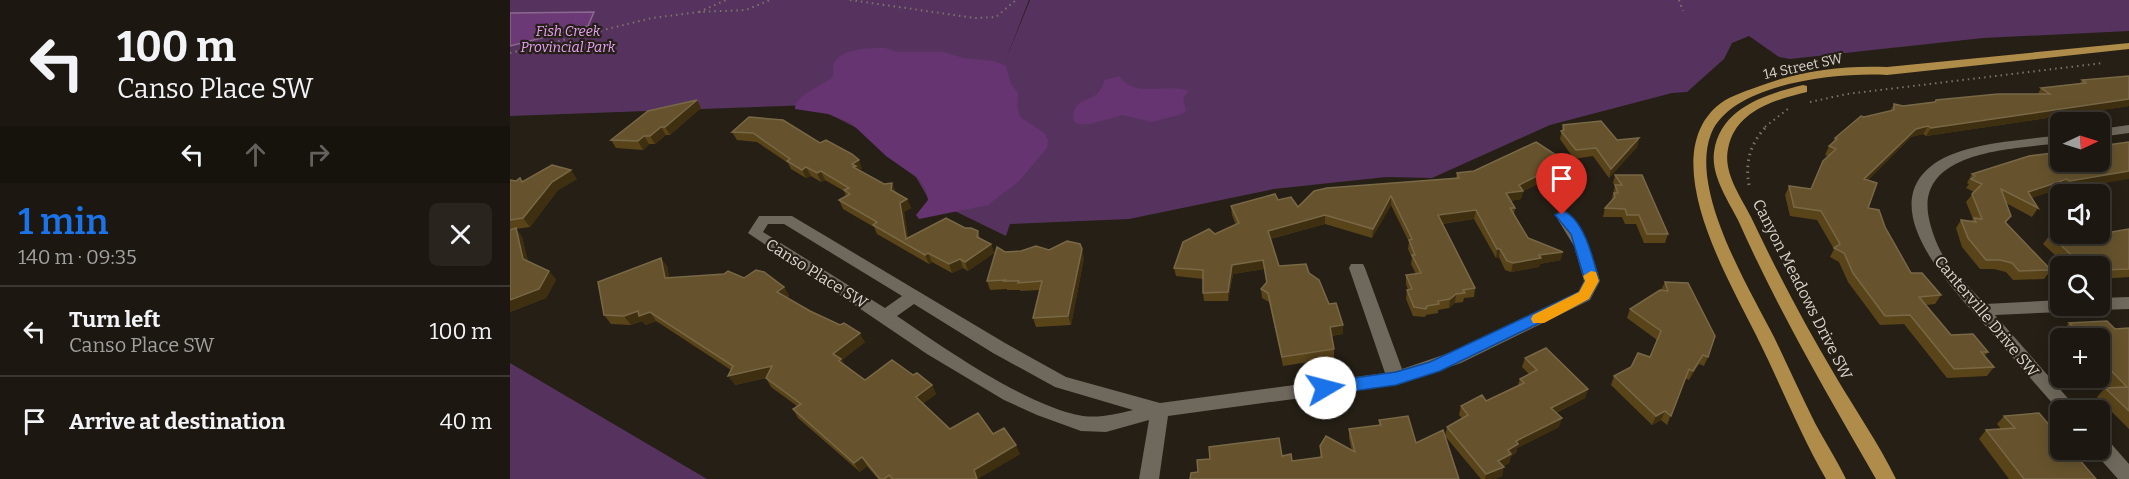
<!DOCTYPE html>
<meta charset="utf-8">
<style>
body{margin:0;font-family:Bitter,serif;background:#29241e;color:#f1f3f6;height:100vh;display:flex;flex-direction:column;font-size:22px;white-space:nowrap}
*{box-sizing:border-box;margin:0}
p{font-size:20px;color:#a09f9f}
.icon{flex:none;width:33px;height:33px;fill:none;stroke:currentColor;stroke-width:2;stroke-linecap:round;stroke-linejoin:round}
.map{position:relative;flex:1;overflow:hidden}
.drawer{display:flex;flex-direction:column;background:#1c1710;width:510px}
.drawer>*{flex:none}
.banner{background:#1c1710;color:#f1f3f6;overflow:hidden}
.needle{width:39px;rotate:86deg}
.controls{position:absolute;left:1540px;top:112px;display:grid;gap:12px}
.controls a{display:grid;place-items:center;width:60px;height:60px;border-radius:9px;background:#1c1710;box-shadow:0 3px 15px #0003,0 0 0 2px #3a3630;font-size:30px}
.pin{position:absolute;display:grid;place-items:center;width:51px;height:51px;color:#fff;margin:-62px -26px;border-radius:50% 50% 50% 0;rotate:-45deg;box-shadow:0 0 6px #0007}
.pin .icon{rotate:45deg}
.me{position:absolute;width:66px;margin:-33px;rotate:82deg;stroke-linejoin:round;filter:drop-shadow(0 0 4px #0008)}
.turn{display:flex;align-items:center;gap:21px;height:126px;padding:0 18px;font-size:27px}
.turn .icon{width:78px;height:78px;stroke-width:2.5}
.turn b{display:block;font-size:42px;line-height:51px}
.lanes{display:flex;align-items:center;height:57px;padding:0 18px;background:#0003;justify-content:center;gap:30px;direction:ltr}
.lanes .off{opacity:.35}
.round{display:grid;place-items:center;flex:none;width:63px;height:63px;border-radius:9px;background:#29241e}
.head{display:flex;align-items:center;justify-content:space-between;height:102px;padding:0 18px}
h1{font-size:36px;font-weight:600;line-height:45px;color:#1a73e8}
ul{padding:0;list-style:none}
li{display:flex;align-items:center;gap:18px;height:90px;padding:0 18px;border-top:2px solid #3a3630}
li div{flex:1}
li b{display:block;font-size:22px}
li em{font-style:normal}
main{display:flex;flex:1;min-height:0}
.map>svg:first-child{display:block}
.green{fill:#56335e}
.forest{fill:#663571}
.water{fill:#6b3a76;stroke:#8c6890;stroke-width:1.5}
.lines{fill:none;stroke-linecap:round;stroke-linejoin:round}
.path-far1{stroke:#79746c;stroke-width:2;stroke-dasharray:1.5 4;stroke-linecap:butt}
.path{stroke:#79746c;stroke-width:3;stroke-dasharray:1.5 4.5;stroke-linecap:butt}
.minor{fill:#6f685c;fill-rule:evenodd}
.major{fill:#af8c49;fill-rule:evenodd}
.wall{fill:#59441a}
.shaded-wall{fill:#3e2f10}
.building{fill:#66532d;stroke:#786846;stroke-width:1.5}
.route{fill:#1a73e8;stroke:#114b97;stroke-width:1.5}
.slow{fill:#f59e0b}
.labels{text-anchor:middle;stroke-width:4.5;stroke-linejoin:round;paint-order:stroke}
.far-park-label{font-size:14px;font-style:italic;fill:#e8a1f9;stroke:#251f15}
.far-street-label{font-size:14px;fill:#d8d4cd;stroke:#251f15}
.street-label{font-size:16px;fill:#d8d4cd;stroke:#251f15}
</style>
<main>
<section class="drawer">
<div class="banner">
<div class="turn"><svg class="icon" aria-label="left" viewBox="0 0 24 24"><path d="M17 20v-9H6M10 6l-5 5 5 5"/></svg><div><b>100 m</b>Canso Place SW</div></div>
<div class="lanes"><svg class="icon" aria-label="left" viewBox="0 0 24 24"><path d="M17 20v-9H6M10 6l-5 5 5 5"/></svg><svg class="icon off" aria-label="ahead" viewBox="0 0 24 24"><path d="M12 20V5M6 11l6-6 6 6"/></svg><svg class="icon off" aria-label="right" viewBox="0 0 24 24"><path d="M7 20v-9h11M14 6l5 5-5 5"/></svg></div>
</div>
<div class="head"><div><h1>1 min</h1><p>140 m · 09:35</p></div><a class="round"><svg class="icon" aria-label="close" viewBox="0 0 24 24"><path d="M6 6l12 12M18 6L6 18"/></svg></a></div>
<ul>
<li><svg class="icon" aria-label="left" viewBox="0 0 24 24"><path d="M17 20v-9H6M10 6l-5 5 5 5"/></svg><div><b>Turn left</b><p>Canso Place SW</p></div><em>100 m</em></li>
<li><svg class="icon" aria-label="arrive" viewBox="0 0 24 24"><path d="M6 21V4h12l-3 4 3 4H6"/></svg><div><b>Arrive at destination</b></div><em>40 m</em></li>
</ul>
</section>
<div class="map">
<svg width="1619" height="479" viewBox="0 0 1619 479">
<rect width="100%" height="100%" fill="#251f15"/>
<path class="green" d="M0,0H519L494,64L520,0H1619V31L1473,38L1280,59L1269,57L1239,36L1222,43L1214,59L1177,92L1162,93L1040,125L922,178L876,177L764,189L619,219L500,224L496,236L418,198L391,151L302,105L0,116Z
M0,363L197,479H0Z"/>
<path class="forest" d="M375,48L387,52H433L453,58L483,61L496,66L501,84L508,93L507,107L510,117L534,133L538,139L537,148L509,181L478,205L409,219L406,215L418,200L416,190L409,179L376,156L341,123L318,114L285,109C285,95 312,86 323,77C324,73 322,67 324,63C332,48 362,48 375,48Z
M609,76C612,78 613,81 616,83C630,95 662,84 678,91L673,98L676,111L672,114L642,122L612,115L581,124H568L564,121C559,98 585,102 591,89C593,86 593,83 595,80Z"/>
<path class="water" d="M84,12L78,26L0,46V13Z"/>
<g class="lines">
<path class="path-far1" d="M340,0L465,18L486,17L506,0
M1169,0L1173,11
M189,12L216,0
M0,53L142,18L189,12L236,10L260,0
M1300,102L1337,94L1593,63
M1255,127L1279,108"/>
<path class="path" d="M1239,185C1235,162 1240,143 1257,126"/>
<path class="minor" d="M1619,125V133L1590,137V129Z
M1551,135V143C1507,149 1410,149 1418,213C1420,228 1427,246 1435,259C1446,275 1462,290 1475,304L1551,300V306H1559L1557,310L1551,312L1485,315L1569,411H1551V413C1527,386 1503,358 1479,330C1446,292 1356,204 1430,160C1462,142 1515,140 1551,135Z
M1052,210C1072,216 1085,263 1090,281L1080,300L951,363L886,385L658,416L649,479H629L639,420L596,432L571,431L527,415L494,400L417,354L238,233L249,216H282L495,343L556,377L650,403L875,373L839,268L841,264H853L855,268L892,369L939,353L1068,292L1074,281L1064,246L1045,215ZM258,224H274L392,296L375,308L253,232ZM404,304L483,353L545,387L623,410C606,414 591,418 573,416C518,407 434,348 387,316Z
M1619,297V309L1590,310L1583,306H1590V298Z
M1590,437L1597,439L1619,464V479H1608L1583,451L1590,450Z"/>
<path class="major" d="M1619,43V49L1377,75C1329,72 1221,83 1201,134C1179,190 1239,288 1264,337C1278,366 1291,395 1305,423C1315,442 1327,460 1336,479H1316C1289,432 1270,383 1246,335C1219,280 1147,161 1206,107C1217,97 1233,92 1247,87C1288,71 1333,65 1377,67Z
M1293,85L1297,86V92C1264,100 1225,111 1218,149C1213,173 1231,197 1241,217C1267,272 1295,325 1326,377C1346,411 1369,444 1386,479H1366C1317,394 1268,310 1228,220C1218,200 1201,176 1204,152C1210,108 1256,94 1293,85Z"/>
</g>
<path class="wall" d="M1619,76V106L1416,136L1413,134L1401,137L1358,180V208L1375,227L1401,273L1431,295L1425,304L1416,305L1441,335L1478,352L1475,356L1484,367L1477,376L1437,378L1394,324L1370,325L1338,282L1329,262L1320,257L1324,249L1307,220L1280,216L1275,195L1279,186L1301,189L1313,161L1318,156L1315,155L1319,146L1322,143L1325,138L1354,117L1380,111L1384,104L1393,106L1424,102L1426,100L1528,94L1531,88L1570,83L1572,80Z
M187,100L191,108L160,135H156L145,144H139L133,150L106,148L101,140Z
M239,117L310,143L352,168L349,170L397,199L401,208L394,212L398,238L455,228L468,231L470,239L481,244L484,253L458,271L453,268L442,273L422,262L419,264L367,234L364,227L333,209L329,200L336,196L334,191L315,180L311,182L301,176L296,178L281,169L278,163L247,142L227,140L222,132Z
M1053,125L1107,140L1129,138L1127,147L1099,178L1083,156L1064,159L1050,139Z
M1590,162L1554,190L1551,188L1521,198L1528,208L1522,217L1496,203L1501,216L1496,223L1541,270L1534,279L1503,280L1496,272L1484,269H1470L1452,247L1446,228L1451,220L1461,221L1463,219L1456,202L1464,192L1456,188L1459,184L1457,183L1462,174Z
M947,173L1053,175L1051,183H1030L1013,191L1011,199L1000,201L1005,208L1004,214L1018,238L1051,260L1030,264L1029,267L1001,272L995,270L989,257L986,258L964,219L932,224L965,288L964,297L954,298L953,302L945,303L939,308L928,310V313L916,315L915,317L903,316L896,299L897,290H898L896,284V275L906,274L901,264L902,258L898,249L899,242L881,205L862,238L815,224L760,239L769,266L799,273L819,304L833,334L821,336L824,349V358L773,366L759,302L752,298L751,289L756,283L754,269L723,274L718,301H694L693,293V279L666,276L664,268L705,234L726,225L722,215L721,206L768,200L788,207L946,178Z
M1105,175L1158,234L1155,243H1134L1126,224H1115L1112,217H1093L1095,208L1101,202L1105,186L1103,183Z
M67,179L48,190L20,227L6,229L12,237L18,262L39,271L46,280L36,298L0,312L4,229H0V180L12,182Z
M1619,229V277L1590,279V267H1558L1533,244L1540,235L1590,234Z
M539,250L574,258L561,325L526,327L523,318L529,290L511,291L510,290H497V289L480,290L477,281L495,252Z
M157,266L159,277L234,278L274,287L279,296L277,298L355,342L332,360L334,364L355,380L403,375L422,385L426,394L413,403L440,429L483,434L510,454L467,479H368L357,466L350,472L288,418L283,409L287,406L261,387L256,378L225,385L221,370L146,321L136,325L132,321L121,325L101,324L94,315Z
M1155,282L1198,357L1194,366L1189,364L1179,380L1175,378L1157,425L1151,420L1142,425L1101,385L1104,376L1140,357L1147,340L1117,318L1120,309L1151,290Z
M1559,323L1605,329L1619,328V429L1587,397L1595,388H1601L1590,376V339H1555L1557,337L1552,332Z
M1015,358L1078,389L1075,398L1046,413L1049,427L1007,448L1006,453L1001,456L999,463L993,466L992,476L985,479H971L935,436L937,427L952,418L949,415L951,406L976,401L1008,385L1010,379L1019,374L1012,367Z
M1494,416L1586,479H1499L1469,439L1476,430L1491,429L1487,424Z
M869,420L906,443L949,479H680L772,456L782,461L810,457V446L842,451L839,438V429L869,425Z"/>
<path class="shaded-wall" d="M1619,99V106L1416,136L1421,128Z
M187,100L191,108L160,135L155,127Z
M1418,126L1413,134L1401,137L1350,188L1354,179L1406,129Z
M151,127L156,135L145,144L140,136Z
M134,136L139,144L133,150L128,141Z
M1129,138L1127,147L1099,178L1101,169Z
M349,160L352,168L348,171L347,176L342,164Z
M296,167L301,176L296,178L292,170Z
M61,170L67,179L48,190L20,227L13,218L42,182Z
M311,171L315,180L311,182L307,173Z
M1619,171V179L1554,190L1560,181Z
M1031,174L1030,183L1013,191L1011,199L994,202L996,193L1009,185Z
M1557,179L1551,188L1512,201L1518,192Z
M382,183L386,192L384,199L381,190Z
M881,196V205L862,238L863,229Z
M397,199L401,208L394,212L400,248L396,239L390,203Z
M966,210L964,219L927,224L928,215Z
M815,215V224L758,239V231Z
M6,228L12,237L20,268L13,259Z
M481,244L484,253L458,271L455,262Z
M572,249L574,258L561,325L558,316Z
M987,249H990L989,257L986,258Z
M1053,252L1051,260L1030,264L1029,267L1001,272L1003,263L1029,255Z
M418,253L422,262L419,264L415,255Z
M151,258L157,266L161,286L155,278Z
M450,259L453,268L442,273L439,264Z
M753,260L754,269L723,274L718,301V292L722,265Z
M39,271L46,280L36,298L0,312V300Z
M274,287L279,296L272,301L267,292Z
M946,294L945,303L939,308L940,299Z
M128,311L140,312L146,321L136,325L132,321L121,325L114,316Z
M833,325V334L819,336L820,327Z
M350,333L355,342L332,360L336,368L323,354Z
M1193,355L1189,364L1179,380L1183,371Z
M262,366L268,375L225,385L218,376Z
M422,385L426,394L410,406L406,397Z
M1078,389L1075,398L1039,416L1041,408Z
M1155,411L1151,420L1142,425L1146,416Z
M1052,418L1049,427L1007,448L1006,453L1001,456L999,463L986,470L988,461L1006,441Z
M506,445L510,454L467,479L464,470Z
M352,457L357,466L350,472L344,463Z
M994,467L992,476L985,479H975L976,474Z"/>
<path class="building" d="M1619,76V99L1421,128L1418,126L1406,129L1354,179L1367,183L1358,208L1369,210L1375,227L1401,273H1412L1431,295L1409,297L1441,335L1463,334L1478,352H1471L1484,367L1444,369L1400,315L1375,316L1343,273L1334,253L1324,248L1330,244L1311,211L1284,207L1279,186L1301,189L1313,161L1326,149L1319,146L1327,139L1325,138L1351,116L1354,117L1384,110V104L1393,106L1425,102L1426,100L1488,94H1540L1531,88L1576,83L1572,80Z
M187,100L155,127H151L140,136H134L128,141L101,140L138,111Z
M239,117L273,120L310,143L316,140L342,154L349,160L342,164L346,166L343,167L374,184L382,183L381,190L397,199L390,203L396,239L436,218L455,228H461L468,231L467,237L481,244L455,262L450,259L439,264L418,253L415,255L363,225L367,222L329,200L340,194L334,190L339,188L311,171L307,173L296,167L292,170L277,161L280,159L243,133L222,132Z
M1091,121L1107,140L1129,138L1101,169L1086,148L1066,150L1051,131L1054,130L1053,125Z
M1026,142L1049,157L1053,175L1031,174L1009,185L1013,191L996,193L1005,208H1000L1018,238L1053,252L1029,255L1031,258L1003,263L997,261L990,249H987L966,210L928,215L965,288L953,290L955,293L946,294L940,299L928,301L929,304L917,306L916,309L904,307L897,290L902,289L896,275L911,273L902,255H905L899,240L902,239L881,196L863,229L815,215L758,231L769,266L796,264L799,273L809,280L819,304L826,303L833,325L820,327L824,349L772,357L758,293L751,289L757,282L753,260L722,265L718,292L693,293V270L664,268L673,242L699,229L705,234L729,223L721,206L765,194L768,200L781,197L788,207L804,191L817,188L949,178L947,173L964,171Z
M1619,142V171L1560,181L1557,179L1518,192L1528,208L1491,189L1501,216L1495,222L1541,270L1509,271L1502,263L1490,260H1476L1458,238L1451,220L1466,222L1464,218L1472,219L1462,194L1472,184L1461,179L1465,176L1462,174L1519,156L1551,152V162H1590V146Z
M42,165L61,170L42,182L13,218L0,220V180L6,181L10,178L12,182Z
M1105,175H1132L1158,234H1137L1129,215H1117L1115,209L1095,208L1105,197L1104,193H1108L1105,185H1112Z
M6,228L13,259L39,271L29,289L0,300V230Z
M1619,229V269L1590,270V267H1574L1540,235L1590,234Z
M557,241L570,244L572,249L558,316L523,318L532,281L508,283L509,281H494L495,280L477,281L487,247L495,252L511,251L526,246L539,250Z
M151,258L155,278L214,274L218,271L234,278L246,270L254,272L274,287L267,292L300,311L330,325L334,323L350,333L323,354L331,359L329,361L355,380L382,360L403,375L407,373L422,385L406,397L440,429L468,413L483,434L494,428L506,445L464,470L467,479H383L379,475L374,479H370L352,457L344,463L283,409L291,404L256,378L262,366L218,376L223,366L140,312L129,316L128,311L114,316L94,315L88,282Z
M1155,282L1178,283L1205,336L1198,357L1193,355L1183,371L1179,369L1161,416L1155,411L1146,416L1104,376L1121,367L1128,353L1140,357L1151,331L1120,309L1150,290L1158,291Z
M1597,321L1605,329L1619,328V411L1595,388L1617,387L1590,359V339H1562L1558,335L1570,334L1559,323Z
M1036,348L1078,389L1041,408L1052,418L1006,441L1008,444L998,450L1001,454L988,461L994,467L976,474L937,427L958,415L951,406L972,395L976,401L1014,383L1010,379L1027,370L1015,358Z
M1529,413L1551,439V450H1561L1586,479H1514L1476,430L1505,428L1494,416Z
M898,416L906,443L933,430L949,479H680L681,473L688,472L687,460L700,459L699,447L769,438L772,456L781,454L782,461L812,457L810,446L816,436L845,452L839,429L871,425L869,420Z"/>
<path class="route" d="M1052,211C1074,217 1084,262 1089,281L1079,299L930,371L886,385L815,395L809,393L807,388L809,384L815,382L886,372L920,362L1069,292L1075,281L1061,234L1045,215Z"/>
<path class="slow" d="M1081,271L1086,272L1089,281L1079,299L1034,323H1023L1021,319L1023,315L1069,292L1075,281L1073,276Z"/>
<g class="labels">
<g class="far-park-label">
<text x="58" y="36">Fish Creek<tspan x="58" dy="16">Provincial Park</tspan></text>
</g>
<g class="far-street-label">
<text transform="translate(1293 66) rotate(-12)" y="5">14 Street SW</text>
</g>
<g class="street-label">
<text transform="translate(307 273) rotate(32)" y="6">Canso Place SW</text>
<text transform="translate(1293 289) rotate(63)" y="6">Canyon Meadows Drive SW</text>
<text transform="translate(1477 316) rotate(50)" y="6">Canterville Drive SW</text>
</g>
</g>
</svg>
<div class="controls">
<a><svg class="needle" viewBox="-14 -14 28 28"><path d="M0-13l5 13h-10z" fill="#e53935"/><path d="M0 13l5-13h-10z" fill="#a09f9f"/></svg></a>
<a><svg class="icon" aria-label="sound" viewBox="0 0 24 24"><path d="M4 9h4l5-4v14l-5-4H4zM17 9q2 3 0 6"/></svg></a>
<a><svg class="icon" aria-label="search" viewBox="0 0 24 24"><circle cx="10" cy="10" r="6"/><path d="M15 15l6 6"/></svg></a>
<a>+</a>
<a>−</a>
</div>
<div class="pin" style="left:1052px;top:215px;background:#d93025"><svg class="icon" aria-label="arrive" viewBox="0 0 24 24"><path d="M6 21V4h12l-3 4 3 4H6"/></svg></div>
<svg class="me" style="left:815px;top:388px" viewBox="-20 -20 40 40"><circle r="19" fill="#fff"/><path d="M0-13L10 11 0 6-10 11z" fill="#1a73e8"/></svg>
</div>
</main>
